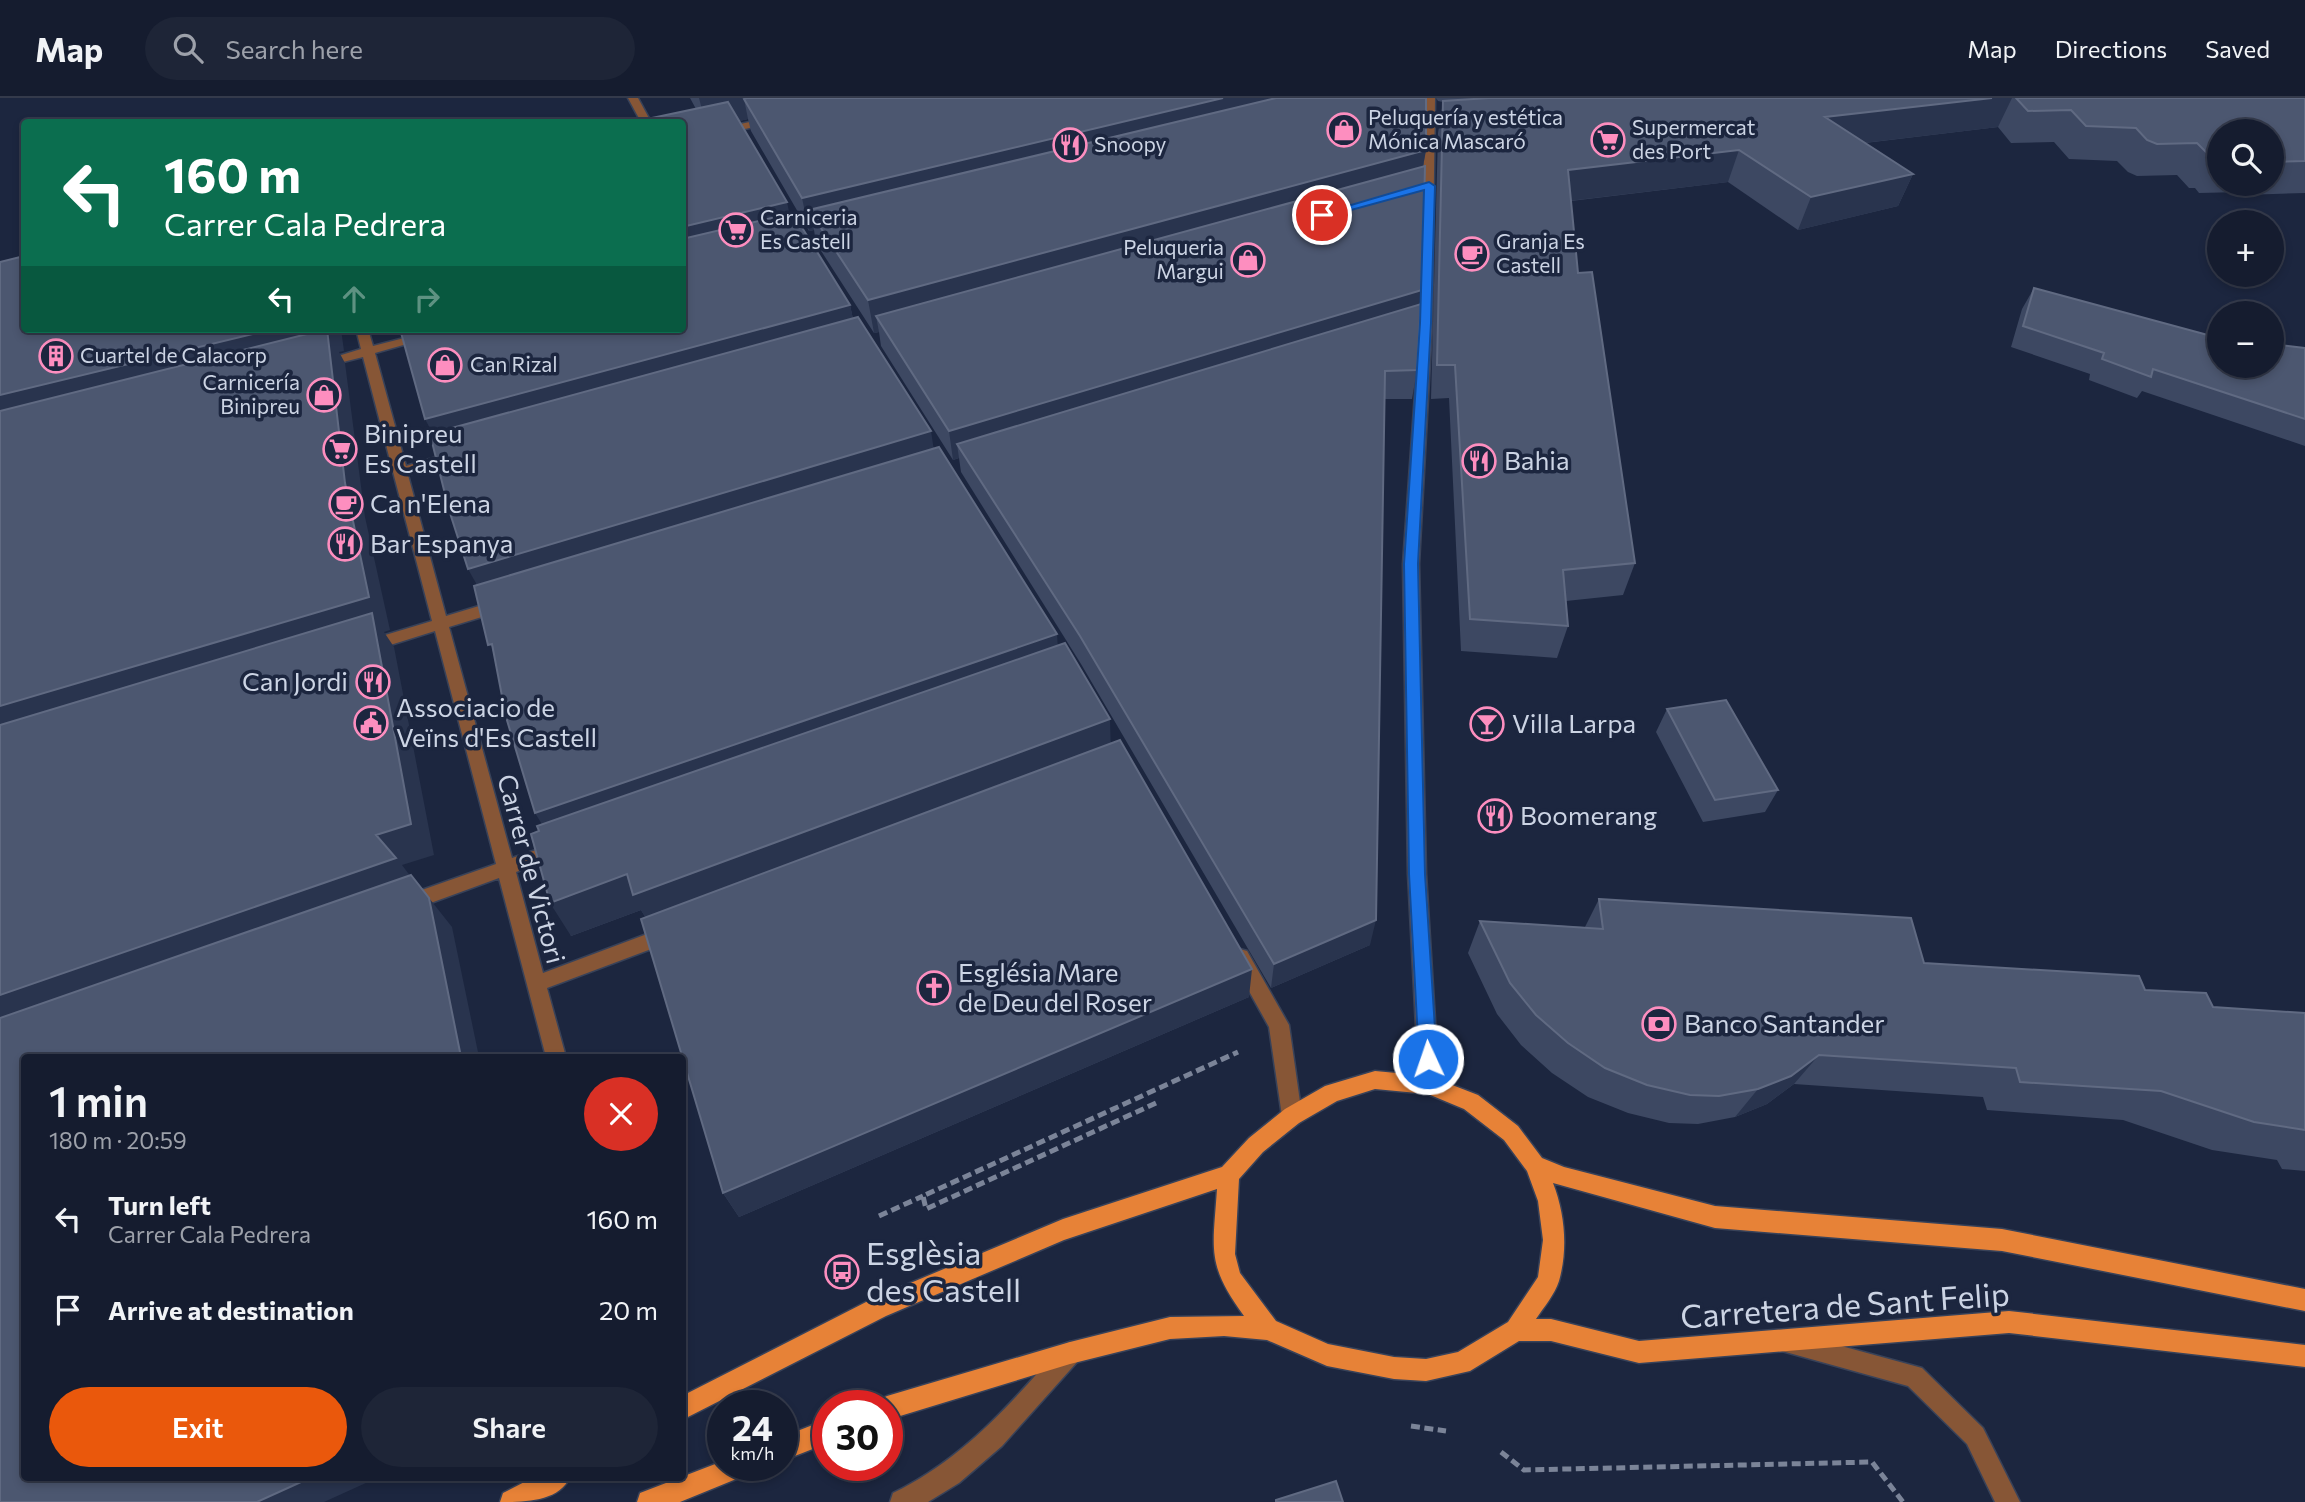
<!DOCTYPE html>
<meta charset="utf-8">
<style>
body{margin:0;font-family:Commissioner,sans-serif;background:#1e2537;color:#f1f3f6;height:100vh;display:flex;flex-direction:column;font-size:26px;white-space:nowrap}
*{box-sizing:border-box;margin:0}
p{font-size:23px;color:#9da1aa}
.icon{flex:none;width:38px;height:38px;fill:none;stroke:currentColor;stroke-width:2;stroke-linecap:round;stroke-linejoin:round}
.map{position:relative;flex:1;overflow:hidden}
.details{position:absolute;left:21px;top:956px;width:665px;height:427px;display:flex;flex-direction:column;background:#151c2f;border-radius:7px;box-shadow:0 4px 10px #0003,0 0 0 2px #343a4b}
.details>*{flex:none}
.guide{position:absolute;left:21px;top:21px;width:665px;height:214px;border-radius:7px;box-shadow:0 4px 10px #0003,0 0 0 2px #343a4b;background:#0b6e4f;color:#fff;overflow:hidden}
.tools{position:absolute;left:2207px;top:21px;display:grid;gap:14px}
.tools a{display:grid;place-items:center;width:77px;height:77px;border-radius:50%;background:#151c2f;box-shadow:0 4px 10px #0003,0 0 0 2px #343a4b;font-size:35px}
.speed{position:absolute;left:707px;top:1292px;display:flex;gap:14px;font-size:35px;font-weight:700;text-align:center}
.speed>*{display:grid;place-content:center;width:91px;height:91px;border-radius:50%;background:#151c2f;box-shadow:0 4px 10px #0003,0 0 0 2px #343a4b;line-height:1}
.speed small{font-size:18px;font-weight:400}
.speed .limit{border:10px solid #d22;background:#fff;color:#111}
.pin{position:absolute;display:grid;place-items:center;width:60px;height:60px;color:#fff;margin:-30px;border:4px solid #fff;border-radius:50%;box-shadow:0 2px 7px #0007}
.me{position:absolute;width:77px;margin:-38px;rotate:357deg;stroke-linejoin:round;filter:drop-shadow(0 0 5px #0008)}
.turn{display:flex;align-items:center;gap:24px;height:147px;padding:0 28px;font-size:32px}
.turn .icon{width:91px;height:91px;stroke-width:2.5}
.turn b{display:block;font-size:49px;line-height:60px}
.lanes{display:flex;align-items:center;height:66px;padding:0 28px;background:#0003;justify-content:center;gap:35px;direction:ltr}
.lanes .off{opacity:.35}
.round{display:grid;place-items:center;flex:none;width:74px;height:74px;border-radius:37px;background:#1e2537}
.head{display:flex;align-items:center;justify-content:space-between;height:119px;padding:0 28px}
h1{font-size:42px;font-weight:600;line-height:52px}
.action{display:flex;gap:14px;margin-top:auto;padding:14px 28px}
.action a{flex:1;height:80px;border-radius:42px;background:#ea580c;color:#fff;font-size:28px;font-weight:600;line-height:80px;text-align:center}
.action a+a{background:#1e2537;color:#f1f3f6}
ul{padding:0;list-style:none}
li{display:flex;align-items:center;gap:21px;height:91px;padding:0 28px}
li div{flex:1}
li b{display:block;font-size:26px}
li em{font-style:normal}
header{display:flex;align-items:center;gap:42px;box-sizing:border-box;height:98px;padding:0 35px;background:#151c2f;border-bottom:2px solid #343a4b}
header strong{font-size:33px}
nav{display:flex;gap:38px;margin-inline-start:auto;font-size:24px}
.search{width:490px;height:63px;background:#1e2537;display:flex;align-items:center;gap:18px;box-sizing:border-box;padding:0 24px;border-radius:38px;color:#9da1aa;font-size:26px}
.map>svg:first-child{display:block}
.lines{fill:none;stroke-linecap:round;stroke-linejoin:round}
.minor-casing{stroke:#384259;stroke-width:3}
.major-casing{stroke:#384259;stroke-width:3}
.path{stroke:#7b8498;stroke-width:5;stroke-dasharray:9 4.5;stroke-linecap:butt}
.minor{fill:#875636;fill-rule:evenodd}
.major{fill:#e78237;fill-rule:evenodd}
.wall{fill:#3d4862;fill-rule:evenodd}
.shaded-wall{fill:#29344e}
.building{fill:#4c5770;stroke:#606a82;stroke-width:2}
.route{fill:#1a73e8;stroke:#114b97;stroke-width:2}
.labels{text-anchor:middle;stroke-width:7;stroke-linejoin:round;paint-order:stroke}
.far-poi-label{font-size:21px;fill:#ccd4e4;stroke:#1c263f;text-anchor:start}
.poi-label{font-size:26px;fill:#ccd4e4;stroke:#1c263f;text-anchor:start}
.street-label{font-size:26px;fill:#ccd4e4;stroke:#1c263f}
.near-poi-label{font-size:32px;fill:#ccd4e4;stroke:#1c263f;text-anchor:start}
.near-street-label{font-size:32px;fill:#ccd4e4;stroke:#1c263f}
</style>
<header>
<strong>Map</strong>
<div class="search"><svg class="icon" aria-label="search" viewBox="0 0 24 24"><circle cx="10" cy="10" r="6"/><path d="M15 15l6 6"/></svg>Search here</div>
<nav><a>Map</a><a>Directions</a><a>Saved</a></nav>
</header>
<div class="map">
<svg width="2305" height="1404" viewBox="0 0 2305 1404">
<rect width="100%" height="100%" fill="#1c263f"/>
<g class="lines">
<defs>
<path id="minor" d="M628,0H638L651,24H641Z
M1425,0H1435L1432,225L1419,466L1426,776L1439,987L1436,994L1429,996L1422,994L1419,987L1408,776L1403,466L1420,225L1423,93L1402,99L1396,95L1423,86Z
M772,19L777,22L776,24L682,45V39Z
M356,231H368L373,248L439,231H460L375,255L406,368L457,353L464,358L462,361L408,377L446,518L502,501L510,507L508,511L449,529L512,760L557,745L563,747L566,752L563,757L516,774L543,875L671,827L678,829L680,835L678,841L547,890L566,959H546L499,780L406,814L399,812L397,806L399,800L496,766L435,533L368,554L360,548L362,544L432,523L363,259L319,270L312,266L361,251Z
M1240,851L1247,853L1289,927L1302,1018L1299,1025L1292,1028L1285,1025L1282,1018L1269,929L1230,859L1233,853Z
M1790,1234L1922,1270L1983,1330L2020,1404H1995L1967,1346L1908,1288L1782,1253L1779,1245L1782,1237Z
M1070,1244L1078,1247L1081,1255L1078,1263L1002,1348L959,1385L928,1404H890L893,1395C963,1361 1012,1305 1062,1247Z"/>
<path id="major" d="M1375,973L1429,978L1478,997L1518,1028L1542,1060L1564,1069L1715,1108L2002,1131L2305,1191V1213L2002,1153L1715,1130L1553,1085C1565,1116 1568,1151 1559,1183C1555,1196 1544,1209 1536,1221H1551L1639,1243L2009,1213L2305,1247V1269L2009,1235L1639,1265L1551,1243H1519L1470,1273L1426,1283L1394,1281L1327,1268L1267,1242L1224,1238L1170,1241L1070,1266L887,1322V1307H876L879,1302L887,1298L1070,1244L1170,1219L1244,1218C1206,1166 1213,1152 1217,1091L1064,1142L886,1218L682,1322V1298L870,1202L1063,1121L1222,1069L1249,1040L1285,1011L1325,988ZM1375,991L1428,996L1464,1011L1504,1042L1527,1073L1538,1103L1543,1142L1538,1179L1508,1224L1458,1254L1426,1261L1394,1259L1328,1246L1276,1223L1240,1175L1235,1156L1239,1081L1263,1054L1299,1025L1337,1003Z
M828,1321V1345L782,1363V1339Z
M723,1363V1367H755L751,1375L680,1404H637L640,1395Z
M534,1379H570C559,1404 524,1404 500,1404L503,1395Z"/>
</defs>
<use href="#minor" class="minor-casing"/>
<use href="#major" class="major-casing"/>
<path class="path" d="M1156,1005L926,1111L923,1098L1238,954
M879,1118L923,1098
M1411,1328L1446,1333
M1501,1354L1524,1372L1872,1364L1903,1404"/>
<use href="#minor" class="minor"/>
<use href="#major" class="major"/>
</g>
<path class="wall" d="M690,0H1426V52L1423,69L1420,206L1417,272L1412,301H1385L1370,847L1271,890L1081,566L961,374L959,360L953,362L881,248L879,234L874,235L816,145L814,132L809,133L751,33L748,21L739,23L789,116L850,207L853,221L1058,548L1249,899L739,1119L723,1095L646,820L641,812L571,838L539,733L542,726L494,558L477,487L432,335L696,11Z
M1436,0H2305V95L2244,97L2241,94L2199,95L2195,90H2189L2177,77L2137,78L2128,74L2117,63L2069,61L2054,44L2011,45L1998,29L1865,45L1913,76L1898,108L1798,132L1728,84L1571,103L1578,175L1635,465L1623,497L1566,503L1568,528L1557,560L1461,553L1449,300L1431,301L1438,35L1443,4L1438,3ZM2219,33H2272V86H2219Z
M2034,190L2219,268L2305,250V348L2142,293L2137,300L2089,282L2090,276L2011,249L2022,211Z
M1667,611L1778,692L1765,714L1703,724L1656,634Z
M1599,801L1924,865L2145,892L2213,909L2305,915V1073L2282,1071L2277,1062L2212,1052L2123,1022L1987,1012L1983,999L1794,986L1767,1006L1735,1019L1698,1026L1669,1025L1628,1015L1588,999L1552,975L1521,947L1497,916L1468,855L1480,823L1585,829Z"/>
<path class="shaded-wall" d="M699,0H795L744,1L748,21L707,31Z
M1223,0H1290L809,112L814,132L809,133L802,100Z
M1992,0H2012L1998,29L1813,51L1825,19Z
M1426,52L1420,84L876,218L879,234L874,235L868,202Z
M1739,52L1728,84L1560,104L1568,72Z
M1913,76L1898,108L1798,132L1811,99Z
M787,104L794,137L682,164V129Z
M1422,192L1417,221L957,346L959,360L953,362L949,333Z
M850,207L857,240L443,355L425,321Z
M274,231H341L344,253L339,254L345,265L365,419L390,532L384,534L394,549L434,757L402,767L420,791L0,938V297Z
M931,333L936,366L486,503L468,471Z
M1057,536L1059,567L553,744L535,715Z
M1110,621L1111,658L652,831L641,812L571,838L550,805L627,776Z
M429,800L452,829L479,959H461Z
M1376,822L1370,847L1271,890L1274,866Z
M1252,871L1249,899L739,1119L723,1095Z
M1819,957L1794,986L1767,1006L1735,1019L1758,991Z
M312,1379H379L324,1404H257Z"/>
<path class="building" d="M747,0H1223L802,100L744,1Z
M1276,0H1426V52L868,202L809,112Z
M1489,0H1992L1825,19L1913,76L1811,99L1739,52L1568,72L1578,175L1592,174L1635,465L1563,472L1568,528L1470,521L1455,267H1437L1443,3Z
M2016,0H2305V63L2272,64V33H2219V61L2216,58H2210L2197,45L2157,46L2147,42L2136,30L2086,28L2071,12L2028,13Z
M728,4L787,104L682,129V24H633Z
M1425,68L1422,192L949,333L876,218Z
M793,115L850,207L425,321L400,231H682V141Z
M24,158V231H274L0,297V164Z
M2034,190L2219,240V268H2272V246L2305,250V321L2153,271L2151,279L2102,261L2104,255L2023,228Z
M1421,206L1417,272L1385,273L1376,822L1274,866L1080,538L957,346Z
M858,219L931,333L468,471L449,412L430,336Z
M327,231L345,385L369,499L0,608V313Z
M939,349L1057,536L535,715L506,619L492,546L488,547L474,488Z
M372,515L411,726L376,737L396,760L0,897V627Z
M1065,545L1110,621L633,797L627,776L550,805L531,736L539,733L537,728Z
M1726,602L1778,692L1715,702L1667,611Z
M1120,642L1252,871L723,1095L641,821Z
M411,777L429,800L461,959H24V1379H312L257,1404H0V920Z
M1599,801L1911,820L1924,865L2139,878L2145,892L2206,895L2213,909L2305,915V1032L2254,1024L2161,993L2020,984L2016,970L1819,957L1791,978L1758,991L1719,998L1690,997L1647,987L1605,970L1568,945L1536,917L1510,885L1480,823L1603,831Z
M1336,1383L1343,1404H1276V1402Z"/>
<path class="route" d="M1429,84L1435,88L1431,225L1418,466L1425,776L1437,961L1434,967L1428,970L1421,967L1419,961L1409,776L1404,466L1420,225L1424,92L1322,120L1317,117Z"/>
<defs>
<symbol id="shop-ring" viewBox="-11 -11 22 22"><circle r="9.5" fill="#1c263f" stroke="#fd8ebf" stroke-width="1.5"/><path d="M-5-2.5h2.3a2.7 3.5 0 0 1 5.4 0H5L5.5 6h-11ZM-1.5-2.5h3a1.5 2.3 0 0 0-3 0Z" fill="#fd8ebf"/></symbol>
<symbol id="supermarket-ring" viewBox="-11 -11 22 22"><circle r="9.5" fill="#1c263f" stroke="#fd8ebf" stroke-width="1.5"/><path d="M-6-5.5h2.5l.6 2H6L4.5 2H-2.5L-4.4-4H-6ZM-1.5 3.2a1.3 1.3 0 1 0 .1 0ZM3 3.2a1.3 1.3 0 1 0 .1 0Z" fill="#fd8ebf"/></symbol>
<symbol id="restaurant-ring" viewBox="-11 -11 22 22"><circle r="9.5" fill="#1c263f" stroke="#fd8ebf" stroke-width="1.5"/><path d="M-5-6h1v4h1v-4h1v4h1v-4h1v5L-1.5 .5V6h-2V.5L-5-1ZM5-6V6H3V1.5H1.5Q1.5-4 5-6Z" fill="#fd8ebf"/></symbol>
<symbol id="cafe-ring" viewBox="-11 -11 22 22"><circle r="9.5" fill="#1c263f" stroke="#fd8ebf" stroke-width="1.5"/><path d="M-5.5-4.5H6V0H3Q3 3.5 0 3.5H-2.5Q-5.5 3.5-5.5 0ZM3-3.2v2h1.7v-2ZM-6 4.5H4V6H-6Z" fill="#fd8ebf"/></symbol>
<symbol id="building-ring" viewBox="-11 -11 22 22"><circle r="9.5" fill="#1c263f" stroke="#fd8ebf" stroke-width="1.5"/><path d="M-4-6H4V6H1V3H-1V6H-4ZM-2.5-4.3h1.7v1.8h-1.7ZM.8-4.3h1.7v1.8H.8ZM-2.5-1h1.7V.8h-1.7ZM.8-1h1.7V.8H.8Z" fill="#fd8ebf"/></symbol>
<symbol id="civic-ring" viewBox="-11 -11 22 22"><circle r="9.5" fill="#1c263f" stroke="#fd8ebf" stroke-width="1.5"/><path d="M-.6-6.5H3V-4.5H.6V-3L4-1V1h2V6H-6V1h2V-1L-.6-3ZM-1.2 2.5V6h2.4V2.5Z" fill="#fd8ebf"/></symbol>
<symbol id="bar-ring" viewBox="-11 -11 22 22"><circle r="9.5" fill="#1c263f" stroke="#fd8ebf" stroke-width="1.5"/><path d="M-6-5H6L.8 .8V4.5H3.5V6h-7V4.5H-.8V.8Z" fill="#fd8ebf"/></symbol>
<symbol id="church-ring" viewBox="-11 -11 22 22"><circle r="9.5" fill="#1c263f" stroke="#fd8ebf" stroke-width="1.5"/><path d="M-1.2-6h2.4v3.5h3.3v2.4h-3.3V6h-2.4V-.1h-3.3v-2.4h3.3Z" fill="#fd8ebf"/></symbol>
<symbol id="bank-ring" viewBox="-11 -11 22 22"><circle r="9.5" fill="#1c263f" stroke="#fd8ebf" stroke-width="1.5"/><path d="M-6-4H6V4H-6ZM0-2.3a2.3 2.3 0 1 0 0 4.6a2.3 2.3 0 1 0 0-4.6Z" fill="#fd8ebf"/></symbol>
<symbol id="bus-ring" viewBox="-11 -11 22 22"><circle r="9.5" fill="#1c263f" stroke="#fd8ebf" stroke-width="1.5"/><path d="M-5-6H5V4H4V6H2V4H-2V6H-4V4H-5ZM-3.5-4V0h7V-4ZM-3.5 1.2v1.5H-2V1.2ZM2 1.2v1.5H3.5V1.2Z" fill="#fd8ebf"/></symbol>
</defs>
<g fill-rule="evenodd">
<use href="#shop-ring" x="1325" y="13" width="38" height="38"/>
<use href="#supermarket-ring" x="1589" y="23" width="38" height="38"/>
<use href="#restaurant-ring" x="1051" y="28" width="38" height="38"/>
<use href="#supermarket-ring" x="717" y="113" width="38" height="38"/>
<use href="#cafe-ring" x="1453" y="137" width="38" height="38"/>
<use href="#shop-ring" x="1229" y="143" width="38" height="38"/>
<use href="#building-ring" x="37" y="239" width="38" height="38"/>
<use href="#shop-ring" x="426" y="248" width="38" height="38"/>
<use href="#shop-ring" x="305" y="278" width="38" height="38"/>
<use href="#supermarket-ring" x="321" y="332" width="38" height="38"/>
<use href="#restaurant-ring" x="1460" y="344" width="38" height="38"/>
<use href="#cafe-ring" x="327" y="387" width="38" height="38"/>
<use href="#restaurant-ring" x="326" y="427" width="38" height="38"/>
<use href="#restaurant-ring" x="354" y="565" width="38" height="38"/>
<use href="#civic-ring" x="352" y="606" width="38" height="38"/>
<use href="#bar-ring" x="1468" y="607" width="38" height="38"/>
<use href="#restaurant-ring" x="1476" y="699" width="38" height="38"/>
<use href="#church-ring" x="915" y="871" width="38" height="38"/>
<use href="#bank-ring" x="1640" y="907" width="38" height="38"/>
<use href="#bus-ring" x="823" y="1155" width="38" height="38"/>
</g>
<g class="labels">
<g class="far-poi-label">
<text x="1368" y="27">Peluquería y estética<tspan x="1368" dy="24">Mónica Mascaró</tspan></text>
<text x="1632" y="37">Supermercat<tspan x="1632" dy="24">des Port</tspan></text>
<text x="1094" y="54">Snoopy</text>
<text x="760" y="127">Carniceria<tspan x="760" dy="24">Es Castell</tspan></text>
<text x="1496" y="151">Granja Es<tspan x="1496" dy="24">Castell</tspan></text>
<text x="1224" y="157" text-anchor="end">Peluqueria<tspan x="1224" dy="24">Margui</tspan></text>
<text x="80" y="265">Cuartel de Calacorp</text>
<text x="470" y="274">Can Rizal</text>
<text x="300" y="292" text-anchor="end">Carnicería<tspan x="300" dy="24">Binipreu</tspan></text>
</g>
<g class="poi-label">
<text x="364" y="345">Binipreu<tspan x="364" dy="30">Es Castell</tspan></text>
<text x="1504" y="372">Bahia</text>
<text x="370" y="415">Ca n'Elena</text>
<text x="370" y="455">Bar Espanya</text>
<text x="348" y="593" text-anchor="end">Can Jordi</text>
<text x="396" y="619">Associacio de<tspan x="396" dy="30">Veïns d'Es Castell</tspan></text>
<text x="1512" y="635">Villa Larpa</text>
<text x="1520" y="727">Boomerang</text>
<text x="958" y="884">Església Mare<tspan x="958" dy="30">de Deu del Roser</tspan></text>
<text x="1684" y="935">Banco Santander</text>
</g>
<g class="street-label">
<text transform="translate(531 771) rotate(75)" y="9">Carrer de Victori</text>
</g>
<g class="near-poi-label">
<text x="866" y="1167">Esglèsia<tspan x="866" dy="37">des Castell</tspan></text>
</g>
<g class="near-street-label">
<text transform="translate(1845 1208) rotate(-4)" y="11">Carretera de Sant Felip</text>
</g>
</g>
</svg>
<div class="tools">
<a><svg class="icon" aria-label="search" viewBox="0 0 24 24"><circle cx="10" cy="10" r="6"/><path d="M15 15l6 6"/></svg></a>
<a>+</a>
<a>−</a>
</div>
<div class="speed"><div>24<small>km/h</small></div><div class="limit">30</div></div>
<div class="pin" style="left:1322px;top:117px;background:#d93025"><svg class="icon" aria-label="arrive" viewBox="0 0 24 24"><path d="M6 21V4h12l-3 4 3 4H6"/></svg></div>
<svg class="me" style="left:1428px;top:961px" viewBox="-20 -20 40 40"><circle r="17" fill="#1a73e8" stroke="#fff" stroke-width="3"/><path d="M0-11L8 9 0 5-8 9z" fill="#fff"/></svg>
<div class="guide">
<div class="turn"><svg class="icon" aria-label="left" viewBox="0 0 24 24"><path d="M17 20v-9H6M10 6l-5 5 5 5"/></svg><div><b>160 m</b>Carrer Cala Pedrera</div></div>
<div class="lanes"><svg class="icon" aria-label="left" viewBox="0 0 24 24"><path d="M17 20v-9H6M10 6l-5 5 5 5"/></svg><svg class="icon off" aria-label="ahead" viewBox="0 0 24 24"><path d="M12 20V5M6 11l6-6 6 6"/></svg><svg class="icon off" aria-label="right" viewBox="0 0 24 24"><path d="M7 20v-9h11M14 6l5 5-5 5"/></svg></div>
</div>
<section class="details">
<div class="head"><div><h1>1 min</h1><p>180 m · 20:59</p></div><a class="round" style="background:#d93025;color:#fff"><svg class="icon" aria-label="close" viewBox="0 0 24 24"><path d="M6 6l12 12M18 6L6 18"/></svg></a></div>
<ul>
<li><svg class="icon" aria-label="left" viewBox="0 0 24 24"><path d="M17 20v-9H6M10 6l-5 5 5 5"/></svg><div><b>Turn left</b><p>Carrer Cala Pedrera</p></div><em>160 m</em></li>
<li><svg class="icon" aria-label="arrive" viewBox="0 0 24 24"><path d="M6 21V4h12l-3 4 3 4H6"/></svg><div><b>Arrive at destination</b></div><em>20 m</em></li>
</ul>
<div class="action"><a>Exit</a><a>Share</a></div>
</section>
</div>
